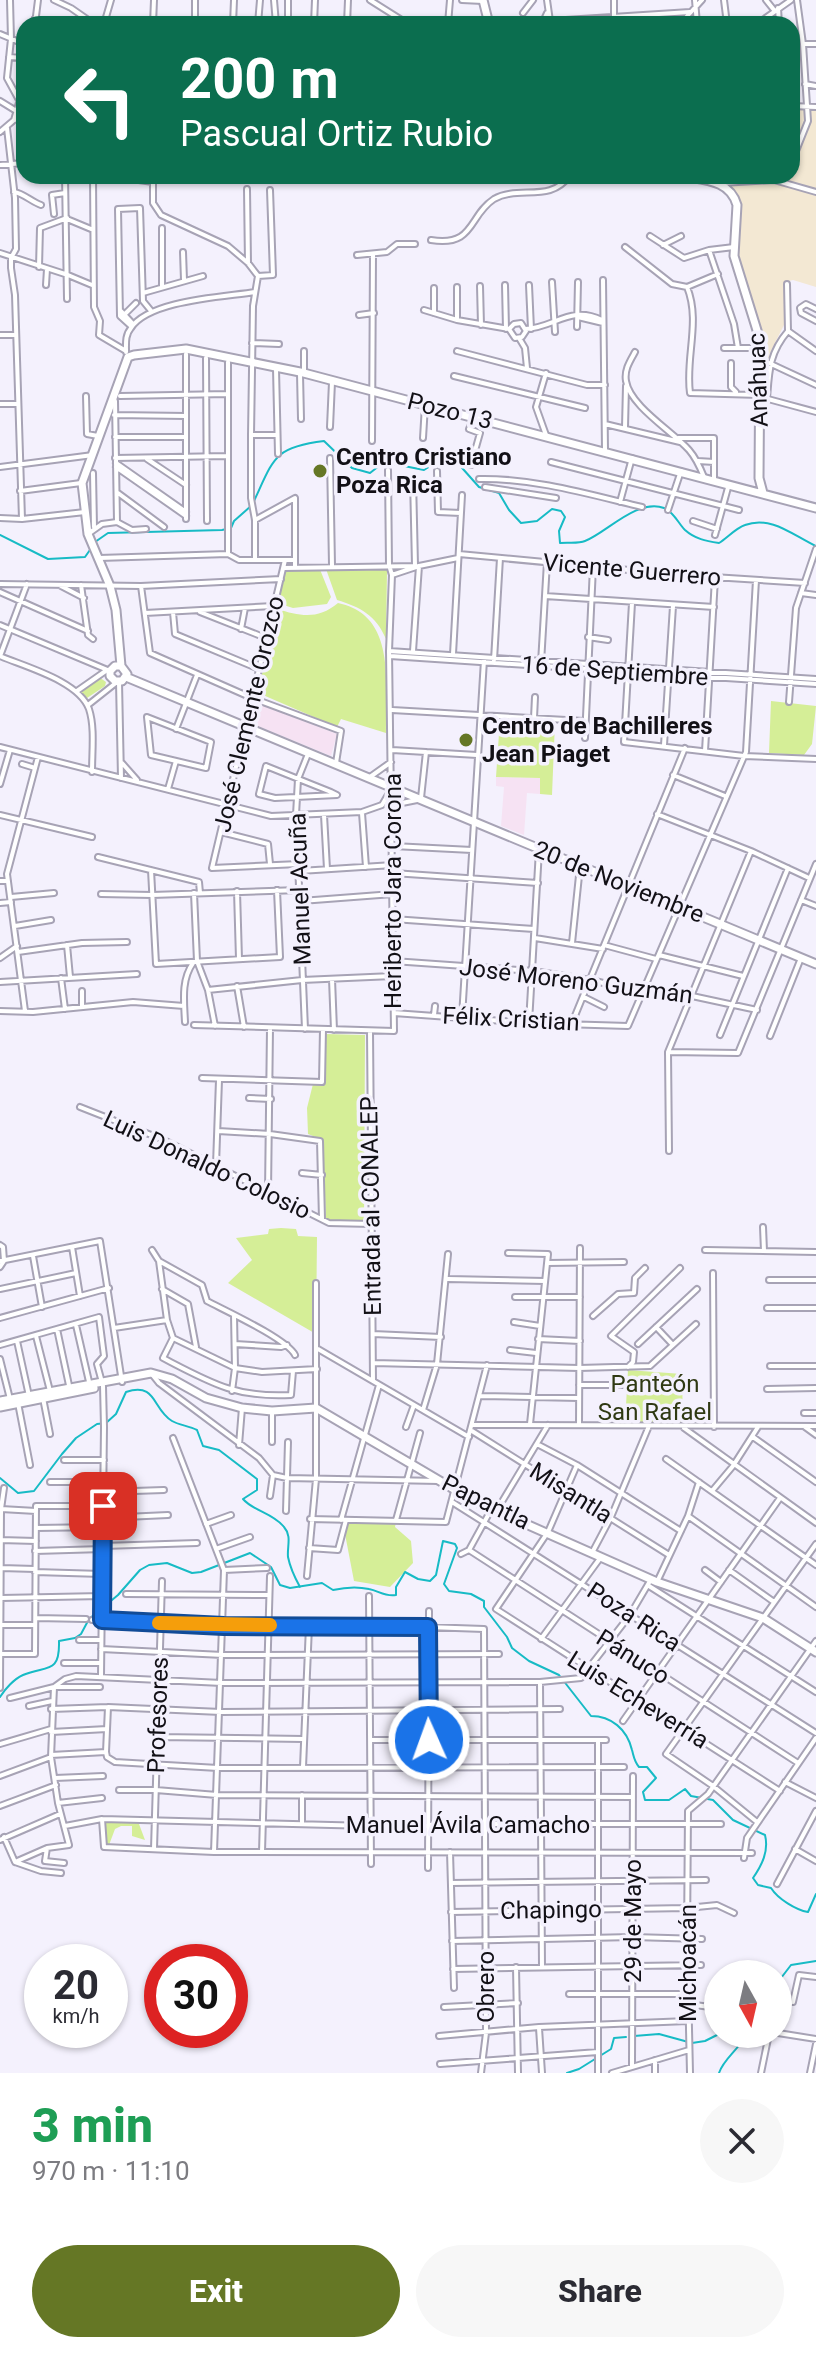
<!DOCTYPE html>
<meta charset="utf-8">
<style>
body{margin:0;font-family:Roboto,sans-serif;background:#f7f7f7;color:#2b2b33;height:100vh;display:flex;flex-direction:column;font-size:30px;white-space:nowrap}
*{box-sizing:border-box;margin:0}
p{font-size:26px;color:#7c7c81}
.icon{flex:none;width:44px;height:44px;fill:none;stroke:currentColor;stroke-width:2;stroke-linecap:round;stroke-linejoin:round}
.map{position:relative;height:2073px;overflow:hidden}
.drawer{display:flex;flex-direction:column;background:#fff;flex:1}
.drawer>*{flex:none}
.hud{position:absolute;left:16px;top:16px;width:784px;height:168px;border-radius:24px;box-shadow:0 2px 6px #0004;background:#0b6e4f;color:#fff;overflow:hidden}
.needle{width:52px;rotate:172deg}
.buttons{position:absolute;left:704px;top:1960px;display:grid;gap:16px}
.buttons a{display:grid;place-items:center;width:88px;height:88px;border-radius:50%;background:#fff;box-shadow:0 2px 6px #0004;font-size:40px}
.speed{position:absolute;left:24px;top:1944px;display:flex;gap:16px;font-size:40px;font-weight:700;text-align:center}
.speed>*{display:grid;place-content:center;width:104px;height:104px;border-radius:50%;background:#fff;box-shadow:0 2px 6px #0004;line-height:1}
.speed small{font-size:20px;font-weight:400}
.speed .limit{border:12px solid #d22;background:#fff;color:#111}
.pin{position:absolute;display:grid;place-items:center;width:68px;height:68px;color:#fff;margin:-34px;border-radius:16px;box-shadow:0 4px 12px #0006}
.me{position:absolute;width:88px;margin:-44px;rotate:358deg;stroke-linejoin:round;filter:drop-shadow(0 0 6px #0008)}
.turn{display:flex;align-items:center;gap:28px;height:168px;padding:0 32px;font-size:36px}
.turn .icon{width:104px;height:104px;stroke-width:2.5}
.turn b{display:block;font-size:56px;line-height:68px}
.round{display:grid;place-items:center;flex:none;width:84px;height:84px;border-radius:42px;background:#f7f7f7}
.overview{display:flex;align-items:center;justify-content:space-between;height:136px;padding:0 32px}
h1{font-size:48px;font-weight:800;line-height:60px;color:#1e9e55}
.button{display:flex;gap:16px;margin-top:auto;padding:16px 32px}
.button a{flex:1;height:92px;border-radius:48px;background:#657725;color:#fff;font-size:32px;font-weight:800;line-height:92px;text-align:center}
.button a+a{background:#f7f7f7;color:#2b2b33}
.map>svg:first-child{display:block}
.commercial{fill:#f6e2f3}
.industrial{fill:#f3e8d3}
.green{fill:#d5ee97}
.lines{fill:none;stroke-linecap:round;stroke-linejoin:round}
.stream{stroke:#17bbc5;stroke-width:2}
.street-casing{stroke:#a7a3b5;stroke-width:8}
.secondary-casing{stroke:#a7a3b5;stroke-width:11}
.street{stroke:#fff;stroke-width:4}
.secondary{stroke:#fff;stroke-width:7}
.route-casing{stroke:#114b97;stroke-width:20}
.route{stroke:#1a73e8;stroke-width:14}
.slow{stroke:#f59e0b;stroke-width:14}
.poi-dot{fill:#657725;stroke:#f4f1fd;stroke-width:3}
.labels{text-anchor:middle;stroke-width:7;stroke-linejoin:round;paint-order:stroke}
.street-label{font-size:24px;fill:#121016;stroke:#f4f1fd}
.poi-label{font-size:24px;font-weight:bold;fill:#121016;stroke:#f4f1fd;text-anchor:start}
.park-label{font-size:24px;fill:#2f3913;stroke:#f4f1fd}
</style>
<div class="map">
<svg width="816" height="2073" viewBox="0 0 816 2073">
<rect width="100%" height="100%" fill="#f4f1fd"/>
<path class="commercial" d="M254,701L337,734L331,756L248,722Z
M496,777L541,778L540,794L527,793L524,835L501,826L504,787L496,786Z"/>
<path class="industrial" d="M792,109L816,110V287L793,280L785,282L787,319L769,355L765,393L761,398V331L737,258L736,239L740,204L731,185L754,183L755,176H792Z"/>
<path class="green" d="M288,564L319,567L331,597L327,604L293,608L277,603Z
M386,568L387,571L386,639C376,615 360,607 337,600L326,569Z
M338,603C398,615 385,687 386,733L341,719L337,727L256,692L277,609C300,616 318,620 338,603Z
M99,677L106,682L105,686L87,698L82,695L81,690Z
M771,701L816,706L812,744L804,755L769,753Z
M500,719L555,722L552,795L540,794V778L496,777Z
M325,1034L365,1035L364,1225L326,1221L323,1140L308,1134L307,1108L313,1084L324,1083Z
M281,1228L296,1229L298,1236L317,1237L316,1334L228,1283L252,1260L236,1238L268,1234L269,1229Z
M628,1370L682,1374L683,1425L625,1423Z
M347,1522H396L395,1527L411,1541L413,1563L390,1587L354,1581L345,1534Z
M102,1819L141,1821L139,1824L145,1840L132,1836V1826H121L115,1829L109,1845H105Z"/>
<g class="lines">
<path class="stream" d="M254,501C274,458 274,447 324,441L352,468L370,473L384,462L424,470L443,458L455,460L479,487L499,493L509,510L521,523L537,521L552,509L561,511L565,517L559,531L560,543C568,542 578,544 585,541C605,534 637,498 664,508C674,512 678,523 685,530C695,539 706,541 719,543C727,538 736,528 745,525C771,515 794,536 816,546
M0,535L48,559L85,557L92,547
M95,542L108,533L222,530L231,528L234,521L251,506
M0,1478L18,1493L34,1491L62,1454L76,1438L97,1424L106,1423L116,1414L126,1392C157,1382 152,1409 172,1421C179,1425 189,1426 197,1430L203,1446L219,1450L257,1479V1490L243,1499C253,1511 273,1513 284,1527C292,1536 287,1546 288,1557C290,1567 295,1578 300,1587
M0,1697C5,1689 14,1679 23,1675C46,1665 60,1675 59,1641L75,1638L81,1634L89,1619L118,1595L140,1570L149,1565L167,1563L192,1573L201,1572L250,1553L271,1567L280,1585L290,1588L322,1583L333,1590C346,1587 356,1586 369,1589C379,1591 385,1597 396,1595V1587L405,1572L418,1579L430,1581L436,1575L443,1541L455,1544L457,1548L444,1584L449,1591L471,1594L484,1601V1607L507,1637L512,1648L529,1661L559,1675L591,1716C611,1716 627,1729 632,1750C634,1757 634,1761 639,1767H647L656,1778L643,1792L645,1800H669L685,1789L691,1796L713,1800L733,1820L765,1835C769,1851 762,1865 753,1878L758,1885L771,1888C778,1899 796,1910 808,1912L816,1894
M778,1982L791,1965L816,1961
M634,2036L659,2034L692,2043L705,2041L719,2034
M567,2073L579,2069L611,2049L614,2038L626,2037
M719,2073C724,2058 740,2049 746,2034"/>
<defs>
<path id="street" d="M10,0L11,39L7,78L19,100
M54,0L71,8L94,24
M195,0V24
M274,0L276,24
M288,0V24
M370,0L408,24
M462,0L483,1
M547,0L550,21
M695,0L697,24
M724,0L727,24
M766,0L774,10
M778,8L779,24
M523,13L533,0
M35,18L48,24
M550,21L690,12
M35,24L38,0
M104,24L111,0
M153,24L154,0
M233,24L234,0
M258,24L260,0
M314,24L315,0
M347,24L348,0
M448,24L450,0
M542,24L547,13
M614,24V0
M680,24L702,0
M757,24L791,0
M0,34L24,44
M803,44H816
M9,57L24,58
M805,84L816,86
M0,101L18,112
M792,106L816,107
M14,120L24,85
M7,128L15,198L16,249L11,258V268L15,295L22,519
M0,132L14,120L24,117
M792,161L808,121L803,44L797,0
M0,165L24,163
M65,176L67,299
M93,176L94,307L100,321L99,335L126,351
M110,176L153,182
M153,176V203L161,215L228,246L248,263L258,276L253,306L251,435V498L255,520V560
M721,183L774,180L816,192
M247,189L248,263
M14,192C23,193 32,202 41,205
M54,214L52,195L65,193
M67,219L91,229
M162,228V286
M650,236L684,258L709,250L734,247
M431,240C475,247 468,216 494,199C518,185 551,203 569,176
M663,245L681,236
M625,247L672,284L687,287C701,321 685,358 690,393L760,395
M709,250L734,324L738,348
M183,252L184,280
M0,253L68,275L92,285
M357,255L387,252L397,244H415
M39,267L40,228L67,218
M258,276L273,275L270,190
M603,280L605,450
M552,282L555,332
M46,285L47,269
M505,285L506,329
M529,285L531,329
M480,286L481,325
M457,287V320
M687,287L718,274
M143,293L203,276
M816,309L806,304L800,308L801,313L816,321
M424,310L457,320L509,329L514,324L521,323L526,331L522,337L515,338L509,329
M121,311L133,324
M434,313V288
M124,315L136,303
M359,315L374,313
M578,317L603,323
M131,326L120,316L118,209L140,208L143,301L152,312
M577,327L578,282
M526,329C556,327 570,305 602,320
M788,331L816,351
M0,335H15
M519,338L525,348L527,368
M252,343L279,344
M724,348H760
M457,351L587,385H605
M126,352C126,343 125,335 131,328C149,300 224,297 255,292
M635,352C630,361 624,370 626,381C630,406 672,431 689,450C696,458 700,467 704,477
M206,358L207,521
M228,362V554
M731,363V387L736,392
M769,363L816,385
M276,369L278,454
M304,373V351
M300,374L301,419
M454,376L585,408
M86,396L87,434L98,436
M120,396L228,394
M768,399L816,412
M115,401L117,522
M0,404H17
M760,406L767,399C769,372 769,353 788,331L787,284
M114,415L186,416
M605,424L680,442
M330,427L332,382
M625,427L626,386
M251,435H276
M546,435L536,407L546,373
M115,437H186
M423,438L425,405
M678,438H714V480
M372,441L373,254
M115,458L228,456
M330,458L332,565
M147,459L186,485
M698,461L714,462
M551,462L739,510
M116,463L186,512
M471,465L480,433L469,429L474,417
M0,467L93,455
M116,467L186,516
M437,471L438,512L461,513
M93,473L94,527
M413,479L415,565
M479,479C534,478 588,494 642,507
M485,487L556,498
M20,491L81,483
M118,493L164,527
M620,502L632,458
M668,510L681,471
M0,518L22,519L85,512
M186,519V354
M255,520L295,498V567
M693,521L717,529
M117,522L132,530L146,529
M88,534L102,524L117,522
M715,535L729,484
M459,554L682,575L805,583
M99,558L228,554L239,560H294
M285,560L212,868L299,864
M284,568L419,566L458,558
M392,575L419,566L413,651
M0,584L141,586L281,579
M81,585L88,635L93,639
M61,586L84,598
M141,586L150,653L252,698L341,731L336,763
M0,592L88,631
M801,593L816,595
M545,596L714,607
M632,603L624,742L744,756L816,759
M173,612L175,634L259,669
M200,612L266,638
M145,613L274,606
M0,625L110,671
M241,629L245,608
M588,637L608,640
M389,651L816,679
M453,654L462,495
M0,656C26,667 79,681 89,709C95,727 92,752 92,772
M0,656L27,584
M390,656L816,684
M494,660L500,558
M541,663L547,562
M119,682L121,778
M77,691L107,670
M789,702L796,608L816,549
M88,705L117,682
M392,710L584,721
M147,717L211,742L206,768L151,755Z
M534,718L535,697
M176,729L197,675
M585,738L593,567
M664,745L673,606
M0,747L271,816L362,812L382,805L389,793V786
M392,750L477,755
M705,751L715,578
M122,763L137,780
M22,764L35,768
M266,766L331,792L337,795L275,798L259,794Z
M673,775L725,796
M370,777L391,762
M0,784L10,750
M168,789L176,761
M421,798L426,752
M392,805L417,800
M362,813L366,867
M657,814L751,851L809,878
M0,815L92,837
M324,815L327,869
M221,832L268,844L270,864
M393,846L472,850
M98,857L199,882L200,893
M151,870L156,964L280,957L277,890
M300,871L393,865
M393,873L538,883
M0,881H8
M237,891L239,959
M194,893L197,961L208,990L215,1026
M101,894L152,895L300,890
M11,897L54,893
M801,900L816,906
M301,901L393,894
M0,903L11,902
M393,919L534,929
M15,926L51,920
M535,938L603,949
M572,943L580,866
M67,945L70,977
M604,945L656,959
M18,952L82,943L127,942
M659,955L743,976
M0,958L17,946
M393,961L533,971L591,980L644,993L692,996L757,1010
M61,978L65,1009
M332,979L334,1030
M0,982L137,974
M237,986L244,1027
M208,990L302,980L393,976
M82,991V1006
M584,997L604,1007
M0,1011L33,1012L133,1002L184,1006
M25,1011L7,874L38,757
M394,1013L529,1023L628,1026L746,752L756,580
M434,1015L435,1006
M462,1017L484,660
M185,1022C184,1001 181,980 193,963
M529,1023L539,850
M572,1023L685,748
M194,1025L394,1031L389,651L392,575L389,565L388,470
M305,1029L296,815L298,779L308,754
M370,1031L373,1381
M720,1035L788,868
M770,1036L801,958
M669,1052L738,1053L816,864
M202,1078L322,1082L323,1029
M249,1098L271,1099
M80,1107L164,1140L329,1223L372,1224
M218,1131L270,1134L320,1141L322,1219
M669,1151L668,1052L751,851
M216,1165L219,1080
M302,1173L322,1175
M268,1192L270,1028
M763,1227L764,1251
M0,1245L3,1247L4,1261L0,1267
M72,1247L80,1296
M152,1250L159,1261L202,1285L207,1301C226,1311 287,1339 295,1355
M705,1250L816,1252
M508,1253L548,1254L530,1424
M33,1256L42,1307
M0,1261L100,1241L122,1382
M159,1261L167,1320L173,1338L235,1368L262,1372L317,1369
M547,1263L624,1262
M713,1273L714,1427
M448,1279L545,1281
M769,1280H816
M0,1289L76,1273
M162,1289L188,1304L196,1347
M515,1297H580
M767,1308H816
M593,1316L618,1294L634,1293L635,1278L645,1268
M0,1318L109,1288
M514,1322L540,1326
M76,1325L90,1386
M656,1327L673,1345
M114,1328L167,1320
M57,1329L70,1390
M373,1334L441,1337
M36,1336L50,1391
M173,1338L163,1358C211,1383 236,1398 291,1395L293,1371
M538,1339L580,1341
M17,1341L29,1396
M235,1344L281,1347L287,1345
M638,1344L697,1289
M0,1345L99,1317L104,1356L97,1364L103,1386L104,1427L101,1676
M318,1349L469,1437
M510,1350L536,1353
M0,1359L10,1399
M373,1363L579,1368L650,1366L696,1324
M770,1366H816
M628,1367L633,1362L634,1352L611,1336L680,1268
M151,1373L159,1383L259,1458L273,1475L287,1478L439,1481
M579,1385H625
M767,1389L816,1388
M232,1391L235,1368L234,1315
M480,1396L579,1398
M43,1398L50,1434
M18,1403L30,1465
M423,1410L437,1364L448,1254
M804,1413H816
M473,1425L816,1426
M579,1425L580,1248
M406,1427L414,1405
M805,1427L816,1435
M684,1428L816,1523
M472,1431L669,1555
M753,1437L816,1482
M173,1438L224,1570L214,1852
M272,1442V1412
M537,1444L577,1465L681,1531
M239,1445L242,1408
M666,1459L816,1565
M64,1460H104
M577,1465L548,1532L496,1609L780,1791
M50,1482H103
M712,1491L733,1466L758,1427
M103,1492L164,1490
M270,1496L273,1475
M452,1502L816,1733
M1,1509L4,1488
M497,1510L548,1425
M286,1511L288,1442
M688,1516L816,1607
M103,1518L168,1515
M310,1519L446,1522L487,1365
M341,1520L379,1385
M396,1520L420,1433
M206,1524L231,1515
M36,1528L103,1527
M0,1540L36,1541
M103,1546L197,1543
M309,1548L338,1550L346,1520
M216,1549L250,1537
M469,1550L798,1763
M35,1551L103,1549
M593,1551L611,1517L649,1426
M461,1554L469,1550L492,1508
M1,1568L35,1569
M224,1570L267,1568
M705,1570L721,1582
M729,1570L774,1602
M35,1572L102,1574
M307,1576L316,1479V1283
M657,1582L688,1516L699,1482
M649,1586L816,1692
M126,1594L269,1595
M369,1596L371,1864
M1,1598L102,1596
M36,1618L86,1619
M92,1620H102
M102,1620L224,1626L369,1625L484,1629L486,2033L481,2073
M2,1625H35
M541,1639L601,1557
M79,1640H101
M101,1649L223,1655L499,1654
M2,1654H35L36,1506H103
M64,1663H101
M540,1682L542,1966
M56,1687H100
M0,1688L1,1509L36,1511
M10,1698L54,1687L65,1679L76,1676L222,1683L540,1682L581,1678L630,1615L650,1581
M29,1706L52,1701
M51,1709L108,1707L221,1712L560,1709
M623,1721L780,1498
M51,1732L107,1729
M157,1737L303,1739
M370,1740H606
M0,1744L51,1729
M106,1752L107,1757L115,1762L218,1768L624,1767
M106,1752L108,1707
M51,1755L106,1752
M303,1767L309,1626
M0,1776L51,1757
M55,1778L103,1776
M785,1782L816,1798
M119,1790H156L217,1795L633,1797
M58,1803L102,1798
M0,1806L56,1785
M102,1819L104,1847L214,1852L752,1853
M757,1822L713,1786L666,1754L816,1544
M302,1824V1795
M65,1826L102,1819L370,1826L485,1824H721
M4,1837L15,1862L41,1871L61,1873
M0,1840L60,1814
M47,1848L45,1861L64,1863
M154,1849L162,1581
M795,1849L816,1861
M262,1852L270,1576
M450,1852L454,1988
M744,1858L747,1838L816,1738
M15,1862L47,1848L69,1845L58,1803L51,1757L54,1687
M428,1868L429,1611
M451,1883L706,1880
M777,1884L816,1811
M451,1912L687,1908L717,1905L734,1913
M452,1941L633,1937L702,1939
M516,1967L518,2073
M453,1969L701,1965
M569,1994H687
M793,2002L799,1975L816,1977
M687,2004L718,2008
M444,2007L518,2003
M539,2028L542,2073
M778,2033L816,2039
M439,2036L539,2027L688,2021
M440,2064L598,2052
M632,2067L633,1776
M598,2073V1741
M612,2073L689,2050
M655,2073V2060
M690,2073L687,1940L688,1811L708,1794L816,1641
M761,2073L769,2034
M810,2073L816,2044"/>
<path id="secondary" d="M483,0L489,24
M683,176C704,180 730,180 737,205L734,256L760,340L759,478L763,493
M121,666H115L110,671V676L115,681H122L127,674L121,666L116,610L110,586L88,534L82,483L128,357L134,355L186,349L300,372L816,508
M126,677L816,964
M0,1401L151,1373L172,1379L206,1398L242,1408L272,1411L316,1408L474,1501L657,1582L763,1618L816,1652
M0,1407L94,1388"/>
</defs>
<use href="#street" class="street-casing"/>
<use href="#secondary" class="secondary-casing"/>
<use href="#street" class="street"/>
<use href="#secondary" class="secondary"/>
</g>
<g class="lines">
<defs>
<path id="route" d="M103,1506L102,1620L224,1626L428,1627L429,1740"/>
</defs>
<use href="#route" class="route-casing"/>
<use href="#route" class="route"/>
<path class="slow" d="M159,1623L270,1625"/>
</g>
<g class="poi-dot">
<circle cx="320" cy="471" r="8"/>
<circle cx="466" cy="740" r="8"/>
</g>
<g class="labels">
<g class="street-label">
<text transform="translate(758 380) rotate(-92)" y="8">Anáhuac</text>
<text transform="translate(450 411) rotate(14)" y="8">Pozo 13</text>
<text transform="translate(632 570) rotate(5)" y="8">Vicente Guerrero</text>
<text transform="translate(615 671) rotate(4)" y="8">16 de Septiembre</text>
<text transform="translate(249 714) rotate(-77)" y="8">José Clemente Orozco</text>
<text transform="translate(619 882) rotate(22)" y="8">20 de Noviembre</text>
<text transform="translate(300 889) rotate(-92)" y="8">Manuel Acuña</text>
<text transform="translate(393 891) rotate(-90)" y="8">Heriberto Jara Corona</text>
<text transform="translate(576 981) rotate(7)" y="8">José Moreno Guzmán</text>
<text transform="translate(511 1019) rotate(3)" y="8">Félix Cristian</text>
<text transform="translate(207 1165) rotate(25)" y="8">Luis Donaldo Colosio</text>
<text transform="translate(371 1206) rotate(-91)" y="8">Entrada al CONALEP</text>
<text transform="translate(571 1493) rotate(32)" y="8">Misantla</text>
<text transform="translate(486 1502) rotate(26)" y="8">Papantla</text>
<text transform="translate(634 1617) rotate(33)" y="8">Poza Rica</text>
<text transform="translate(633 1657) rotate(32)" y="8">Pánuco</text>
<text transform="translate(638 1700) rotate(32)" y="8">Luis Echeverría</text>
<text transform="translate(158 1715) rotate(-88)" y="8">Profesores</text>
<text x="468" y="1833">Manuel Ávila Camacho</text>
<text transform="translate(551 1910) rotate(-1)" y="8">Chapingo</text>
<text transform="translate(633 1921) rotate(-90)" y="8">29 de Mayo</text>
<text transform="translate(688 1963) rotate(-90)" y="8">Michoacán</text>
<text transform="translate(486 1987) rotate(-90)" y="8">Obrero</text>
</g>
<g class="poi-label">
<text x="336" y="465">Centro Cristiano<tspan x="336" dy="28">Poza Rica</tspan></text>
<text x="482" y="734">Centro de Bachilleres<tspan x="482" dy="28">Jean Piaget</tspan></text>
</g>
<g class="park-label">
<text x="655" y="1392">Panteón<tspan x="655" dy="28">San Rafael</tspan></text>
</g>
</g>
</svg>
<div class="buttons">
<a><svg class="needle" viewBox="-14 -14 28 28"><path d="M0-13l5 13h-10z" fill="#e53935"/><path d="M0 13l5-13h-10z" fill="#7c7c81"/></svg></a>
</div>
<div class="speed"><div>20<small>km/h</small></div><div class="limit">30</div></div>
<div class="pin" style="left:103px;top:1506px;background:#d93025"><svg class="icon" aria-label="arrive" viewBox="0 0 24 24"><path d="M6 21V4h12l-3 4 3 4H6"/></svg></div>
<svg class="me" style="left:429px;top:1740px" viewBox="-20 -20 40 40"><circle r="17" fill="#1a73e8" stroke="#fff" stroke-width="3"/><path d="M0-11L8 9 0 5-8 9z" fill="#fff"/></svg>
<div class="hud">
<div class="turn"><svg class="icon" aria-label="left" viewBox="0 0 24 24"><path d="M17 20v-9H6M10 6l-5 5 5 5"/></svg><div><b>200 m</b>Pascual Ortiz Rubio</div></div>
</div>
</div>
<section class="drawer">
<div class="overview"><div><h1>3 min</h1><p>970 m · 11:10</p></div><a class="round"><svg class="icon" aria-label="close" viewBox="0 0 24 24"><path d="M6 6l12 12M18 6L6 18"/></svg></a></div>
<div class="button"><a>Exit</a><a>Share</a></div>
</section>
